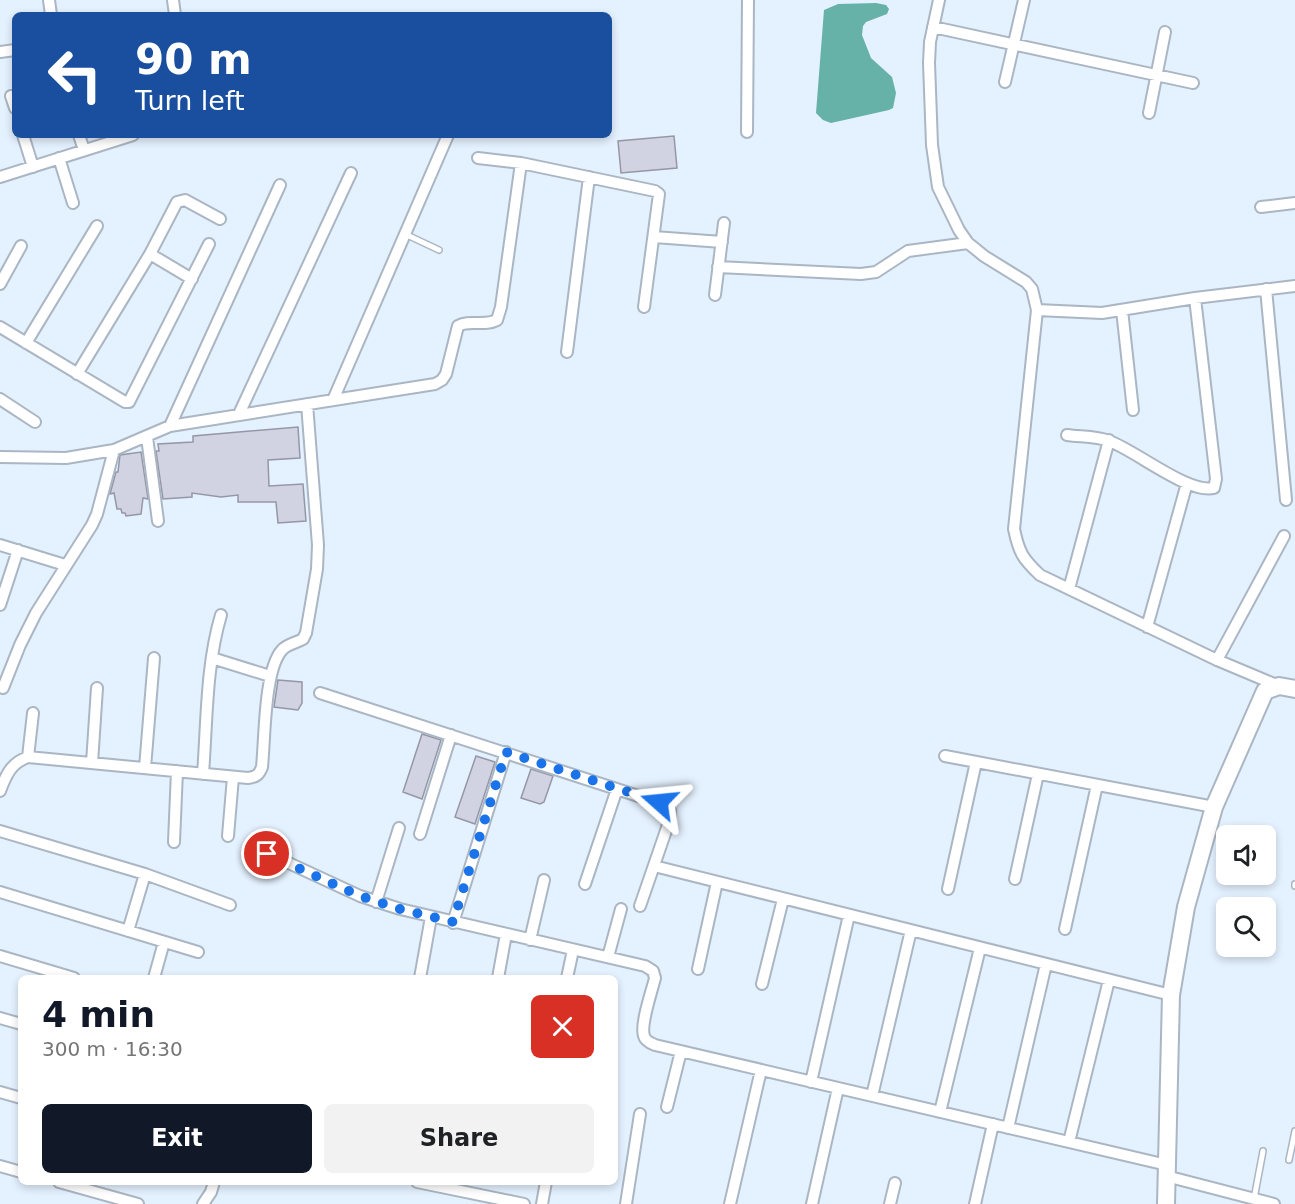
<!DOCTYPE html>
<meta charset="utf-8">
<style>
body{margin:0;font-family:"DejaVu Sans",sans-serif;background:#f2f2f2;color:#202124;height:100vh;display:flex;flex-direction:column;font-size:22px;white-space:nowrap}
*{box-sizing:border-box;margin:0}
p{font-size:20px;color:#757577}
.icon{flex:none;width:33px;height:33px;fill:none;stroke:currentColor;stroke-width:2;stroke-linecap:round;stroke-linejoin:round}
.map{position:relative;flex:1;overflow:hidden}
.sheet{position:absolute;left:18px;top:975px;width:600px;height:210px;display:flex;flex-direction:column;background:#fff;border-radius:9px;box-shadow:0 3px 9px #0003}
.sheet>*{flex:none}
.top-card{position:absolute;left:12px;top:12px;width:600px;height:126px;border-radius:9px;box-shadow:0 3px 9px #0003;background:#1a4fa0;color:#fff;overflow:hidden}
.tools{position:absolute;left:1216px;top:825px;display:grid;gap:12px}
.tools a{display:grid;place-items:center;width:60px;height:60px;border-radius:9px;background:#fff;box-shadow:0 3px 9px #0003;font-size:30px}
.pin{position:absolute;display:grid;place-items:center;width:51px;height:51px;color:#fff;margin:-26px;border:3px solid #fff;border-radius:50%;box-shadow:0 2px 6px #0007}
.me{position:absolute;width:66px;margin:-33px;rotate:288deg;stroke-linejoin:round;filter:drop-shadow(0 0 4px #0008)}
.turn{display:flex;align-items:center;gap:21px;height:126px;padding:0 24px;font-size:27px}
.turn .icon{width:78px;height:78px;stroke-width:2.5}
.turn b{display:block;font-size:42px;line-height:51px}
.round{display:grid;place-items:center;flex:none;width:63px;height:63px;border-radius:9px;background:#f2f2f2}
.head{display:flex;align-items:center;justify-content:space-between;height:102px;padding:0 24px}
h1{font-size:36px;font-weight:800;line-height:45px;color:#111827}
.button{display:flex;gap:12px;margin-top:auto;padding:12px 24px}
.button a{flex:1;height:69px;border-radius:9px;background:#111827;color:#fff;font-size:24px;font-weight:800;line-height:69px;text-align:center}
.button a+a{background:#f2f2f2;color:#202124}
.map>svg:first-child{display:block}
.water{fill:#66b1a8}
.building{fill:#d1d3e3;stroke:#9697a6;stroke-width:1.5}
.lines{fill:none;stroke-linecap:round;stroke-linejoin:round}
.lane-casing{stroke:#aab6c3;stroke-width:8}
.street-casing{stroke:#aab6c3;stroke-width:14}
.secondary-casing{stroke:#aab6c3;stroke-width:20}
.lane{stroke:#fff;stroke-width:5}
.street{stroke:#fff;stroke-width:10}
.secondary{stroke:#fff;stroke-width:16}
.route{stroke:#1a73e8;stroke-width:10;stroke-dasharray:0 18}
</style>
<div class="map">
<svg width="1295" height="1204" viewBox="0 0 1295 1204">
<rect width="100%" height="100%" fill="#e4f1fe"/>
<path class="water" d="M876,3L886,5L889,9L887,14L866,22L863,26L862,35L871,58L892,77L896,93L893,108L889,110L831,123L823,120L816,113L824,10L838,4Z"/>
<path class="building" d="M674,136L677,168L621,173L618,141Z
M298,427L300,458L268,460L269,486L303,484L306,521L278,523L276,502H238V495L221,497L192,493V497L163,499L156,451H159L158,444L193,442V436Z
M141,452L148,499L143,498L141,514L126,516L125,513H122L121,509H117L114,493L110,494L116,472H118L120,455Z
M278,680L302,682V703L298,710L274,707Z
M422,734L441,740L422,799L403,792Z
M476,756L495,762L475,824L455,817Z
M531,769L553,776L544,802L540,804L521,798Z"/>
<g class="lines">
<defs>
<path id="lane" d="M405,234L439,250
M1295,884V886
M1289,1160L1295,1131
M1254,1199L1263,1151"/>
<path id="street" d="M49,0L51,15
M173,0L175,15
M939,0L930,42L929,63L932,145L938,187L959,230L968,243L984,256L1026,282L1032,289L1037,310L1014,529C1019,553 1023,559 1040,575L1217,660L1279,686
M933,27L1193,83
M0,52L15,50
M1005,82L1024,0
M11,96L15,108
M1149,113L1165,32
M747,132L748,0
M23,135L33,167
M79,135L84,150
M59,158L73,203
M478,158L521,163L655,191L659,194L644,307
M0,177L133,135
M1261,207L1295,203
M654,237L722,242
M150,254L177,202L185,200L220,219
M718,267L861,274L876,272L908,251L968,243
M0,284L21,246
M1266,289L1286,500
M715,295L724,223
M1037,310L1102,313L1195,298L1295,286
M1122,310L1133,410
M0,327L125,402H129L209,244
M26,343L97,226
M567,352L589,177
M77,374L150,254L192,279
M0,399L35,422
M333,400L448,135
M239,414L351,173
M170,426L280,185
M1067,435C1080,437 1096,436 1109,441C1135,450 1188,494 1214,488L1216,479L1195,298
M147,437L158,521
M0,457L66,458L114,450L170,426L435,384L442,380L446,374L458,326C469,319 484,327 497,320L501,307L521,163
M0,545L65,565
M1069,589L1109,440
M0,605L18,550
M1147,627L1187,483
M212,658L270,676
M1217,660L1284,536
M3,688L20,645L36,613L92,525L97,514L114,450
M320,693L666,805L670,811V819L640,906
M945,756L1214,807
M28,757L33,713
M92,763L97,688
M145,768L154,658
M203,774C207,721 206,665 221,615
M0,791C6,775 11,763 28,757L248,778C256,777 259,775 262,767C265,738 264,670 282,650C287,644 296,643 303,639L306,633L317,569L318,545L307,404
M0,831L145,874L230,905
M420,834L451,735
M228,836L233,777
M174,842L177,771
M267,853L360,896L400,909L645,966L653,971L655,978C652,991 640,1024 644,1036C645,1040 650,1043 655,1045L1167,1165
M654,866L1171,995
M1015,879L1038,774
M585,884L617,789
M948,889L976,762
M0,892L198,952
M376,902L399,828
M453,923L506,752
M1065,929L1097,785
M128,931L145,874
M530,940L544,880
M0,956L74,978
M608,957L621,909
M698,969L717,882
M154,978L164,942
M420,978L431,917
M498,978L506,934
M567,978L573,950
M762,984L783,899
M0,1018L21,1024
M811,1082L849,915
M0,1092L21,1098
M872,1096L911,930
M667,1107L681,1051
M940,1112L980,948
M1008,1128L1046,964
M1069,1142L1109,980
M0,1166L21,1172
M1166,1176L1274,1204
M59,1182L138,1204
M417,1182L524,1204
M203,1204L211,1192L214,1182
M542,1204L546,1182
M626,1204L640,1114
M730,1204L761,1070
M812,1204L838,1088
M890,1204L895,1183
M975,1204L993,1124"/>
<path id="secondary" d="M1166,1204L1171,995L1186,907L1214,807L1265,691L1279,686L1295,689"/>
</defs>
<use href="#lane" class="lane-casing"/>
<use href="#street" class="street-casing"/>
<use href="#secondary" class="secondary-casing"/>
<use href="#lane" class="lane"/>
<use href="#street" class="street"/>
<use href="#secondary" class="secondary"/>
</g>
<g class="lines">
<path class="route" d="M267,854L360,896L400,909L453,922L506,752L659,802"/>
</g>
</svg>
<div class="tools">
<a><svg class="icon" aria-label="sound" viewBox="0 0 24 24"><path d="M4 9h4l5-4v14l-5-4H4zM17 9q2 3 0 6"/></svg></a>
<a><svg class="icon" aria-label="search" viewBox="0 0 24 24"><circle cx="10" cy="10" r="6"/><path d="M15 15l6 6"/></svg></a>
</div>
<div class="pin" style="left:267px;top:854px;background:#d93025"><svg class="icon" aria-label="arrive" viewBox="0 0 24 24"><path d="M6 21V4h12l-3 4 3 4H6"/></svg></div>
<svg class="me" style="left:659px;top:802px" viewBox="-20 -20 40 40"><path d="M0-17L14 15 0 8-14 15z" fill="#1a73e8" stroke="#fff" stroke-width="4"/></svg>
<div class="top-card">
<div class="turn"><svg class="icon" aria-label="left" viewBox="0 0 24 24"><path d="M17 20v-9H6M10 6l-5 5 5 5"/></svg><div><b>90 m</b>Turn left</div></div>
</div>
<section class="sheet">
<div class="head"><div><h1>4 min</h1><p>300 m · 16:30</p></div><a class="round" style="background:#d93025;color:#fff"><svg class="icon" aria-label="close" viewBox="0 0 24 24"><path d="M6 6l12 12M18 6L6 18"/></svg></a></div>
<div class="button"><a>Exit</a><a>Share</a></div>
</section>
</div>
